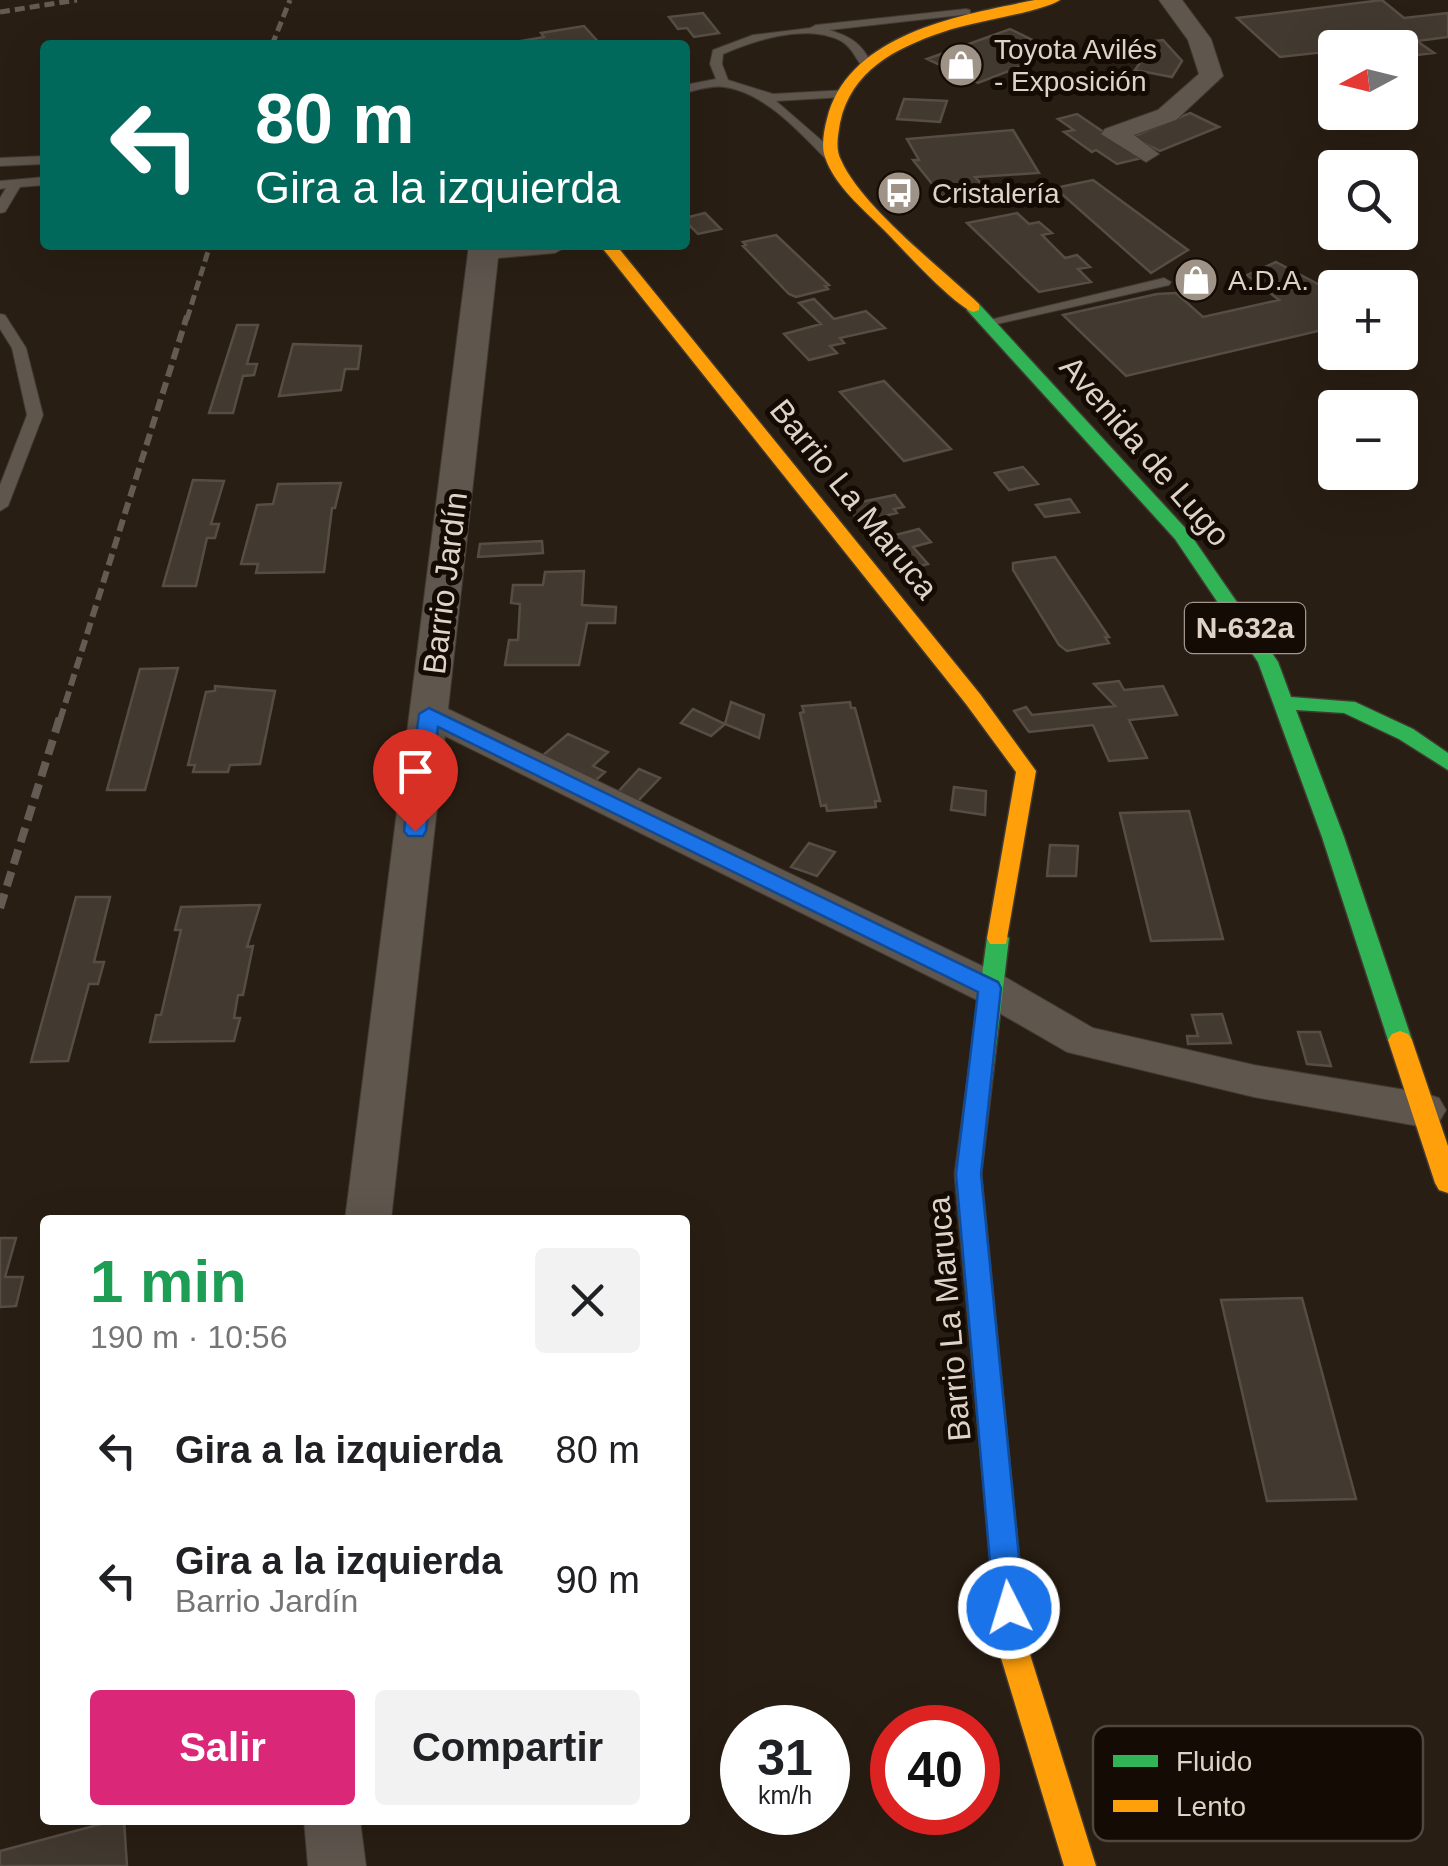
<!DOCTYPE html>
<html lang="es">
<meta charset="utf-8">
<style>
body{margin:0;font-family:Helvetica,sans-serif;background:#f2f2f2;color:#202124;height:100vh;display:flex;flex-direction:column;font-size:38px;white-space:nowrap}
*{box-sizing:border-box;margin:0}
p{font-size:32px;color:#757577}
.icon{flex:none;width:55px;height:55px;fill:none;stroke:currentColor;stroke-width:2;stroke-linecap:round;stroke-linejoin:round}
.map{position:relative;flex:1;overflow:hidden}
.details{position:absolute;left:40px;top:1215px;width:650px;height:610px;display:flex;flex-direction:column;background:#fff;border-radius:10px;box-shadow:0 10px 40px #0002}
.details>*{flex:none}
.top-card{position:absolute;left:40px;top:40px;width:650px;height:210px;border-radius:10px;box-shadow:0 10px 40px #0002;background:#00695c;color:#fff;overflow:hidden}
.needle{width:65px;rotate:263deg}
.buttons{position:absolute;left:1318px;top:30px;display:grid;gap:20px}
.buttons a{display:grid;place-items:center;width:100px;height:100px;border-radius:10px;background:#fff;box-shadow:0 10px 40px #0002;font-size:50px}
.speed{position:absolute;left:720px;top:1705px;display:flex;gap:20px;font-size:50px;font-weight:700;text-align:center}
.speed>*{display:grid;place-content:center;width:130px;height:130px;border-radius:50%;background:#fff;box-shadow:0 10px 40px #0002;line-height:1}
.speed small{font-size:25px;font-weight:400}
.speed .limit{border:15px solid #d22;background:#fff;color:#111}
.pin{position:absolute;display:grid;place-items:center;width:85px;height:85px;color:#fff;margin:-102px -42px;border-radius:50% 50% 50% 0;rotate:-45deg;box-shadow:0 0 10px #0007}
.pin .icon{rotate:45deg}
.me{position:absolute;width:110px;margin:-55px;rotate:355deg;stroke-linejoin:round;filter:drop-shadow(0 0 8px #0008)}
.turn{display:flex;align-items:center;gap:35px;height:210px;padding:0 50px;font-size:45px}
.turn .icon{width:130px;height:130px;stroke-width:2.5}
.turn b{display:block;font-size:70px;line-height:85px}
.round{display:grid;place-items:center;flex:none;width:105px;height:105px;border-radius:10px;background:#f2f2f2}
.summary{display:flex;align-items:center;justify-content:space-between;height:170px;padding:0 50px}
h1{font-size:60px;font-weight:600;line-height:75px;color:#1e9e55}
.primary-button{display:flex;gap:20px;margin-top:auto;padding:20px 50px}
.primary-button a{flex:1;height:115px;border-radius:10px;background:#db2777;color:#fff;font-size:40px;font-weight:600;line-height:115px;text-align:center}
.primary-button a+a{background:#f2f2f2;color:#202124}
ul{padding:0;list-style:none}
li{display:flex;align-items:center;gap:30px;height:130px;padding:0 50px}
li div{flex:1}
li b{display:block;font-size:38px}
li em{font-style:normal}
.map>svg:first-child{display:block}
.building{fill:#423930;stroke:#574d44;stroke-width:2.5}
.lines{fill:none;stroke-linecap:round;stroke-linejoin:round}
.lane-casing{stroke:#423a32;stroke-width:2}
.street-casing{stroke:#423a32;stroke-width:2}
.fast-casing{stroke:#423a32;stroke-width:3}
.slow-casing{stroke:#423a32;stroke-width:3}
.lane{fill:#5f564e;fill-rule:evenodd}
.street{fill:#5f564e;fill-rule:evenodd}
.fast{fill:#30b455;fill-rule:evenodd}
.slow{fill:#ff9f0a;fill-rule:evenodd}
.rail-far2{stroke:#645c54;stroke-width:5;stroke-dasharray:10 5;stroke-linecap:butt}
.rail-far1{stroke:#645c54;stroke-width:6;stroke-dasharray:12 6;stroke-linecap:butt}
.rail{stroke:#645c54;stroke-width:8;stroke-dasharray:15 8;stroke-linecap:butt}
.route{fill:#1a73e8;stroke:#114b97;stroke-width:2.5}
.labels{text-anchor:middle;stroke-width:10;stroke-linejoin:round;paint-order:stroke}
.far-poi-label{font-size:28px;fill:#dfd2c6;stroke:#130b04;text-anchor:start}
.shield{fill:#130b04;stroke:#a2968c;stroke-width:2.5}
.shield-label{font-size:30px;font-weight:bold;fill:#dfd2c6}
.street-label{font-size:32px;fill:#dfd2c6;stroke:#130b04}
.key{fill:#130b04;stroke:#50473e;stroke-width:2.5}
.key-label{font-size:28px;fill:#dfd2c6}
</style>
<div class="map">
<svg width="1448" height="1866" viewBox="0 0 1448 1866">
<rect width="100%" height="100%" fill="#291e13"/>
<path class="building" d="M1382,0L1404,18L1448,13V37L1417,41L1434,53L1400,57V48H1335V51L1280,57L1237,18Z
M703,13L719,33L694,37L687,28L678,29L669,17Z
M584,26L601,45L503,44L544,37L541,33Z
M1010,29L1057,52L978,83L927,59Z
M1163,40L1182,61L1172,77L1135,70L1142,60L1128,44Z
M904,99L947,101L940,122L897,119Z
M1190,113L1219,127L1160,151L1132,137Z
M1077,114L1142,158L1117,164L1096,150L1092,152L1064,132L1074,130L1058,119Z
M1013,130L1039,173L975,177L993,196L949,205L913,160H919L907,139Z
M1093,180L1188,250L1151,273L1055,188Z
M705,213L721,229L698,234L685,221V218Z
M1017,213L1029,224L1039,222L1052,233L1042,235L1065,258L1077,255L1090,267L1078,269L1091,282L1039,292L967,223Z
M776,235L829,285L825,286L828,289L796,297L789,294L743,246L746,245L743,242Z
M1276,262L1335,293V327L1126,376L1063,315L1157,294L1176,293L1203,317L1279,300L1247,275Z
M814,299L834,319L866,311L885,328L840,338L844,343L830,346L837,353L809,360L784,334L821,324L799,303Z
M237,325H258L247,364H257L254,375L243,376L233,413H209Z
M293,344L361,346L358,369H345L341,390L279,396Z
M884,381L951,449L904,461L840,392Z
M1023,467L1038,484L1009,490L995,473Z
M193,480L224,481L211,524H219L215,538H207L196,586H163Z
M341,483L335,508H332L324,572L256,573L258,564H241L257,505L273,504L278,484Z
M895,495L904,507L894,509L897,513L859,522L846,505Z
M1070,499L1079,512L1045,517L1036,505Z
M919,529L931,542L913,547L928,564L909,569L884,538Z
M542,541L543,553L478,557L480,544Z
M1055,557L1109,637H1105L1109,643L1067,651L1059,645L1013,570V563Z
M584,571L582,605L616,607L615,623H587L579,665H505L509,640H518L520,604L511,603L513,585H543L545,572Z
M178,668L145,790H107L140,669Z
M1119,681L1124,690L1163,686L1177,715L1129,720L1147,758L1109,761L1093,725L1029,732L1014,711L1026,707L1032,715L1115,706L1094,684Z
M215,686L275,691L260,764L230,765L228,772H193L195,765H188L206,692L215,691Z
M731,702L764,715L759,738L725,724Z
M850,702L851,708H855L880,801H875L876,807L827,811L826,805L821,806L800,713L804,712L802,706Z
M693,709L725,724L711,736L681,723Z
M568,734L608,752L593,766L605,772L595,781L541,757Z
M639,769L660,778L637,802L617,793Z
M954,787L986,791L985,815L951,810Z
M1189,811L1223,939L1151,941L1120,813Z
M809,843L835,852L817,876L791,867Z
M1050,845L1078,846L1076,876H1047Z
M76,897H110L94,962H104L98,984H89L68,1061L31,1062Z
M260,905L247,947L253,946L243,995H238L234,1018H240L234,1041L150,1042L156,1015H161L181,930H175L181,907Z
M1222,1014L1231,1043L1188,1044L1187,1036H1198L1192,1015Z
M1298,1032H1320L1331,1066L1307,1064Z
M0,1238H16L5,1277H23L16,1306L0,1307Z
M1302,1298L1356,1499L1267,1501L1221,1300Z
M116,1820H124L127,1866H0V1851Z"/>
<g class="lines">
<defs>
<path id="lane" d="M966,9L970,10V14L829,30C852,37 863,44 873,67L867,71C856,63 855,49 841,41C808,23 755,40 723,54L722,64L728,80L773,94L847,90V96L843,97L776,101L836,153V159H826C799,132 764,92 724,87C711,85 697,90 685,93V85L716,79L710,64L713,50L753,35L810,28L816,25Z
M45,156V164L0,166V158Z
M45,177V185L20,187L5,212L0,213V198L6,188L0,189V181Z
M1164,278L1171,282L1169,285L988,326L981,322Z
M0,314L5,315L26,348L43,415L8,506L0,511V485L27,415L12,348L0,329Z"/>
<path id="street" d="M1159,0H1182L1211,39L1223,76L1176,120L1134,135L1159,154L1146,162L1101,134L1105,129L1158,110L1199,74L1188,40Z
M469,245H569L555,253L498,258L448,709L1005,977L1093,1028L1254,1065L1424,1093L1439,1098L1446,1110L1439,1122L1424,1127L1254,1097L1067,1052L975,999L445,736L391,1220H345Z
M304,1820H360L366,1866H308Z"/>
<path id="fast" d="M967,304H979L1188,531L1278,662L1291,697L1355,702L1413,729L1448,753V770L1399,739L1344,713L1296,710L1344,837L1412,1040L1408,1046H1392L1388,1040L1322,837L1258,662L1175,539L967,310Z
M998,930L1009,938L981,1174L1016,1529L1012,1538L1002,1542L992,1538L988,1529L955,1174L987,938Z"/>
<path id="slow" d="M1035,0H1060C1039,13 973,21 943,32C895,48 851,71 840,123C838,135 835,149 841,160C862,207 940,267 979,304V310L973,312C951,303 902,248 883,229C863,209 834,185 825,157C821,146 824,130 827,119C848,33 961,15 1035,0Z
M600,245H616L980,694L1036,771L1006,944H990L987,938L1016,772L966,704Z
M1400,1031L1408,1034L1412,1040L1448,1146V1193L1439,1190L1435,1183L1388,1040L1392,1034Z
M1002,1516L1012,1520L1016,1529L1028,1648L1096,1866H1064L998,1648L988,1529L992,1520Z"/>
</defs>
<use href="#lane" class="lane-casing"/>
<use href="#street" class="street-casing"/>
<use href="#fast" class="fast-casing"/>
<use href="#slow" class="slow-casing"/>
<use href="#lane" class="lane"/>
<use href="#street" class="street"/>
<use href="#fast" class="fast"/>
<use href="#slow" class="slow"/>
<path class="rail-far2" d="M0,12L77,0
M272,45L290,0
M187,319L210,245"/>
<path class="rail-far1" d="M60,720L187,316"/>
<path class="rail" d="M0,908L60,717"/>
</g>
<path class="route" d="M429,708L998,982L1001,988L981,1174L1024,1608L1020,1619L1009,1623L998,1619L994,1608L956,1174L978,992L438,727L426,831L423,836H408L404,831L419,714Z"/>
<defs>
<symbol id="shop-disc" viewBox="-11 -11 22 22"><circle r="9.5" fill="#9f9387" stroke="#130b04"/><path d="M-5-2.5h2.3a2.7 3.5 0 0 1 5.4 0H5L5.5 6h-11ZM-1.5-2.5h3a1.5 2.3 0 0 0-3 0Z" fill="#fff"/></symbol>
<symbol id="bus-disc" viewBox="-11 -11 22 22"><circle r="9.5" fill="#9f9387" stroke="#130b04"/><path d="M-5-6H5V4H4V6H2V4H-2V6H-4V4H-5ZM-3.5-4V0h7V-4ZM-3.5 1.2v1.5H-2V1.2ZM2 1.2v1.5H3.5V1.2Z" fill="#fff"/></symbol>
</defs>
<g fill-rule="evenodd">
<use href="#shop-disc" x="936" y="40" width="50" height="50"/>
<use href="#bus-disc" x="874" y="168" width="50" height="50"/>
<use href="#shop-disc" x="1171" y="255" width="50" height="50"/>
</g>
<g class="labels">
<g class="far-poi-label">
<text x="994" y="59">Toyota Avilés<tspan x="994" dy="32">- Exposición</tspan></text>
<text x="932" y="203">Cristalería</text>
<text x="1228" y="290">A.D.A.</text>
</g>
<rect class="shield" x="1185" y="603" width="120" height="50" rx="8"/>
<g class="shield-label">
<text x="1245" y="638">N-632a</text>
</g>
<g class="street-label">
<text transform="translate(1145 451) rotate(49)" y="11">Avenida de Lugo</text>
<text transform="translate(854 499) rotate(51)" y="11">Barrio La Maruca</text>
<text transform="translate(445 583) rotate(-83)" y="11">Barrio Jardín</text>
<text transform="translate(949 1319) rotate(-95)" y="11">Barrio La Maruca</text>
</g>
</g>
<rect x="1093" y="1726" width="330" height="115" rx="15" class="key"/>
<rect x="1113" y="1755" width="45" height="12" fill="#30b455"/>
<rect x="1113" y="1800" width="45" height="12" fill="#ff9f0a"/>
<g class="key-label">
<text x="1176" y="1771">Fluido</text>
<text x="1176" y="1816">Lento</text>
</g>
</svg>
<div class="buttons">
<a><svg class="needle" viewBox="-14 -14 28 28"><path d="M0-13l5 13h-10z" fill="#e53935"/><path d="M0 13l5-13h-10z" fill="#757577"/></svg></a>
<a><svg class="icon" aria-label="search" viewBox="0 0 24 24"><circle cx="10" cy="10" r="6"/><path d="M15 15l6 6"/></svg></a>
<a>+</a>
<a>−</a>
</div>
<div class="speed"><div>31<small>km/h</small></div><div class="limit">40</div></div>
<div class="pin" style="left:415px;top:831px;background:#d93025"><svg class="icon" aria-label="arrive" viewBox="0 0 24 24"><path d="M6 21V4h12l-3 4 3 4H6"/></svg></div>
<svg class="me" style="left:1009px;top:1608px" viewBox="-20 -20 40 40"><circle r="17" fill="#1a73e8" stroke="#fff" stroke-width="3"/><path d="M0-11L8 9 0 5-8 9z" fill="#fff"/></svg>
<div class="top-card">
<div class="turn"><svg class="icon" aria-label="left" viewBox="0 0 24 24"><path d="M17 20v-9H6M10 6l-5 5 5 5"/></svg><div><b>80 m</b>Gira a la izquierda</div></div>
</div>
<section class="details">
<div class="summary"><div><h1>1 min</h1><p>190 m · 10:56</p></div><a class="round"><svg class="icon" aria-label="close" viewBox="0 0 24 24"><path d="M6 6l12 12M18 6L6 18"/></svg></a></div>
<ul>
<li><svg class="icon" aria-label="left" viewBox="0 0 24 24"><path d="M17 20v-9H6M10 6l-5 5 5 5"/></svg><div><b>Gira a la izquierda</b></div><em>80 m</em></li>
<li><svg class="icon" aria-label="left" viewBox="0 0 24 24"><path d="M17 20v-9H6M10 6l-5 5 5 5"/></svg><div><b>Gira a la izquierda</b><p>Barrio Jardín</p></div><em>90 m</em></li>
</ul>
<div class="primary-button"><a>Salir</a><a>Compartir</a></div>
</section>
</div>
